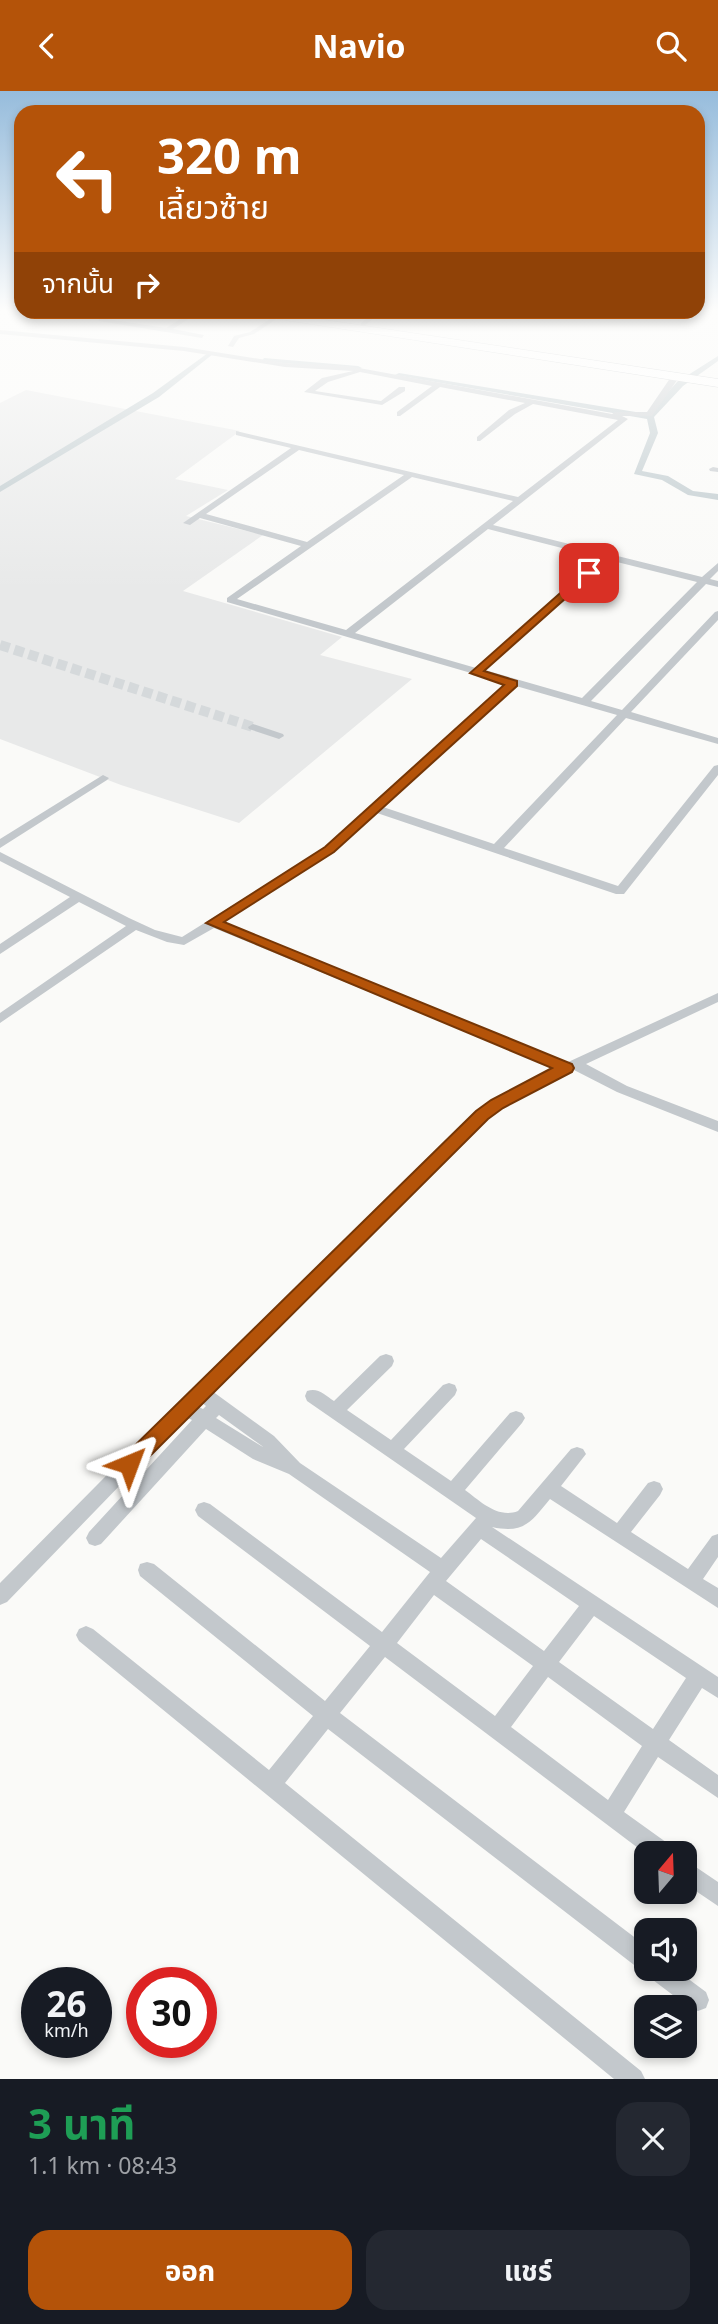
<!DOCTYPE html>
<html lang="th">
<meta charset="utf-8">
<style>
body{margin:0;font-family:"Noto Sans","Noto Sans Thai",sans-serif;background:#242831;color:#f1f3f6;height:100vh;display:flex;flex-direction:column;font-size:26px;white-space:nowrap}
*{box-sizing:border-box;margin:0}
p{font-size:23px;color:#9ea1a6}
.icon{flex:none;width:38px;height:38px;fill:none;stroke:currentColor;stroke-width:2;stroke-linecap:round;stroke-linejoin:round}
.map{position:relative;height:1988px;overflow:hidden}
.sheet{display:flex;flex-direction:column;background:#171b24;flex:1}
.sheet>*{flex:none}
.banner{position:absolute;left:14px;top:14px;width:691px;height:214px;border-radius:21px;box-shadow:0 4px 10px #0003;background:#b45309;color:#fff;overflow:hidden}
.needle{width:46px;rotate:19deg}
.controls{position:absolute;left:634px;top:1750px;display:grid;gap:14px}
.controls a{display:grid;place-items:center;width:63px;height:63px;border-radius:14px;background:#171b24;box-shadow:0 4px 10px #0003;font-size:35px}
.speed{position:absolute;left:21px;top:1876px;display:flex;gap:14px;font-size:35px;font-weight:700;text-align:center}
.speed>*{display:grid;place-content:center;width:91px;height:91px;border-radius:50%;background:#171b24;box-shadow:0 4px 10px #0003;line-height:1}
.speed small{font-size:18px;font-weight:400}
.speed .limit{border:10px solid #d22;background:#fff;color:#111}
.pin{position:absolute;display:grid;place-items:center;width:60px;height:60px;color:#fff;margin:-30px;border-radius:14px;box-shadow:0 4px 10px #0006}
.me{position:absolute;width:77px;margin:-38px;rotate:44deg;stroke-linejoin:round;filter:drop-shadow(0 0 5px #0008)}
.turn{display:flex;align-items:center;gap:24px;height:147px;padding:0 28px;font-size:32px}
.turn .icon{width:91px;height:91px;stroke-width:2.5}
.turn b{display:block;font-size:49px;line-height:60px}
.then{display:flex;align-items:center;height:66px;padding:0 28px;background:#0003;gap:14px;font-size:26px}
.round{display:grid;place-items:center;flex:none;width:74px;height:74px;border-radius:21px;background:#242831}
.headline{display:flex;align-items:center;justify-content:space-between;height:119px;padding:0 28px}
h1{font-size:42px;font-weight:700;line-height:52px;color:#1e9e55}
.button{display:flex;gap:14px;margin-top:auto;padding:14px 28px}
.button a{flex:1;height:80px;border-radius:21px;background:#b45309;color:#fff;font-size:28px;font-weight:700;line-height:80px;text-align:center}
.button a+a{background:#242831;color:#f1f3f6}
header{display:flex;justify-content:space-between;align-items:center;height:91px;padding:0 28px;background:#b45309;color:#fff;font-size:32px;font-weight:700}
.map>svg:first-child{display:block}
.built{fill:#e8e9e9}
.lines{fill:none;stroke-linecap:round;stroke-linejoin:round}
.canal{fill:#bbc7cb;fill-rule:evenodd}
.minor-tunnel{stroke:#d5d9db;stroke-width:10;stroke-dasharray:10 5;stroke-linecap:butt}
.primary-casing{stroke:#b5babe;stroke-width:1}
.minor{fill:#c3c8cc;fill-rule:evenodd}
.primary{fill:#fff;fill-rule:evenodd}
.route{fill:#b45309;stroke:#753606;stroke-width:2}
</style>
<header><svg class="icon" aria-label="back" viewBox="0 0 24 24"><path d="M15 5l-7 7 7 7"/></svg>Navio<svg class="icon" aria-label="search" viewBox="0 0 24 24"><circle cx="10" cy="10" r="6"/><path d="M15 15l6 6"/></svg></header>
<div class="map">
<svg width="718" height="1988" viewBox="0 0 718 1988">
<rect width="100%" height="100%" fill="#fafaf8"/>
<path class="built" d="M26,299L240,340L175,388L228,399L186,425L263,444L183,500L342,546L320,564L412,588L239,732L121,694L0,648V312Z"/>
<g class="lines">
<path class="canal" d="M208,262L213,263L159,306L0,401V395L153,302Z
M718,265V270L683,295L654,326L658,342L642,380L668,385L693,400L718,403V409L688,404L662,389L634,383L650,342L647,328L395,284L399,282L648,323L677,291Z
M264,267L358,275L362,277L358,279L262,270Z"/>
<path class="minor-tunnel" d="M0,554L253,636"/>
<defs>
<path id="primary" d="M248,221H272L718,288V296L253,224Z"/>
</defs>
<use href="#primary" class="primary-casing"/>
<path class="minor" d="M109,221H116L107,228L166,237L192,221H213L233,225L230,227L198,222L173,238L204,244L202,247L99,230V228Z
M375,221H382L365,234H361V232Z
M276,224L278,227L254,243L239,247L233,256L228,255L234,245L250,241Z
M0,239L184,256L285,272L348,275L612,323L615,321H647L673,283L680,285L652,325H622L628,328L493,434L702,486L718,472V480L710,488L718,490V496L706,493L591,610L622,619L715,521L718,520V529L631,621L718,647V653L626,627L504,757L618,795L714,675L718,674V684L624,803H616L377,722L334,760L222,831L566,972L718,902V911L586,973L627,995L718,1030V1041L617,1001L574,979L571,980L502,1016L487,1028L212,1300L274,1345L300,1372L441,1467L476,1427L307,1310L305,1305L307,1300C318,1296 325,1304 334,1310L380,1265L386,1263L392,1265L394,1270L392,1275L347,1319L391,1349L443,1294L449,1292L455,1294L457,1299L455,1304L404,1358L451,1390L510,1322L516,1320L522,1322L525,1327L522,1332L465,1399C480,1410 498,1428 518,1420L571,1358L577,1356L583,1358L586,1363L561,1395L617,1432L648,1392L654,1390L660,1392L663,1398L660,1404L631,1441L688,1478L712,1445L718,1443V1466L703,1488L718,1497V1517L550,1408C531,1431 524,1443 492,1436L718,1586V1607L702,1597L669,1649L718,1684V1707L658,1666L624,1721L670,1754L673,1762L646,1763L385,1566L340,1622L646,1855V1878H675L706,1901L709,1909L706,1917L698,1920L690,1917L649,1886L647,1880L638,1877L328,1638L285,1692L641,1980L645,1988H614L79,1550L76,1544L79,1538L86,1535L93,1538L269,1679L313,1625L140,1485L138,1479L140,1473L147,1471L154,1473L325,1610L370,1555L198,1425L195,1419L198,1413L204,1411L210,1413L382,1541L430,1481L289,1383L253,1368L206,1338L101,1453L95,1455L89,1453L86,1447L89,1441L192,1329L186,1326L7,1511L0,1514V1492L194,1296L477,1020L492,1010L554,977L214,837L184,854L167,851L136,839L0,932V922L126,835L79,811L0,863V853L70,806L0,770V761L129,827L155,839L182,846L326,756L507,592L472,584L471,582L227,511V507L301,455L200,427L190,434L183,432L291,357L236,344V340L518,406L618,329L533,313L515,323L480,350H477V346L509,319L525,312L440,296L400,325H397V321L432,295L360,281L328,291L315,300L381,310L399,296H405V300L382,314L304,301L322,287L353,280L285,276L184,260L0,243ZM299,359L404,384L307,451L206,423ZM412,386L513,410L346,539L237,508ZM488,438L601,467L476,577L355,542ZM609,469L697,491L582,607L485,579ZM516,595L617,624L494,753L383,716ZM201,1311L206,1315L203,1318L197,1315ZM219,1324L262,1355L263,1356L216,1327ZM481,1448L579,1515L544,1560L446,1490ZM434,1504L533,1575L495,1625L397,1552ZM594,1525L686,1587L653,1638L559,1571ZM548,1586L642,1655L608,1709L511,1636Z
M713,376L718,377V381L710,380L709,378Z
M253,633L283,643L284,645L279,648L249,638L248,636Z
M103,684L109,687L107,689L0,757V748Z
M684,1768L718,1791V1815L684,1792Z"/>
<use href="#primary" class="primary"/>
</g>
<linearGradient id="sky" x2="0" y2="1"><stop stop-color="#96bcdc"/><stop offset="0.44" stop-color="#fdfdfc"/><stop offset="1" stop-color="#fdfdfc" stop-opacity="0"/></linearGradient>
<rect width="718" height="499" fill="url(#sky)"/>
<path class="route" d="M585,480L594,482L484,580L517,590V595L334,761L224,831L572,973L574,977L572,981L503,1017L488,1028L136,1379L129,1382L122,1379L119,1373L122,1367L476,1020L491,1009L552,977L206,832L325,756L504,594L470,582Z"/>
</svg>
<div class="controls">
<a><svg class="needle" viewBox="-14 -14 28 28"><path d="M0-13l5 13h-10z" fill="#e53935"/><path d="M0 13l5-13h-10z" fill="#9ea1a6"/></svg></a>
<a><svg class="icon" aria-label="sound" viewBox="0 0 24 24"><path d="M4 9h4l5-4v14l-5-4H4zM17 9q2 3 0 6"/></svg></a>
<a><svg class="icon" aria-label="layers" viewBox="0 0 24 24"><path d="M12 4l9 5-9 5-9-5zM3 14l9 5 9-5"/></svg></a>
</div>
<div class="speed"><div>26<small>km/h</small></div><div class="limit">30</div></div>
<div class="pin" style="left:589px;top:482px;background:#d93025"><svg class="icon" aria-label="arrive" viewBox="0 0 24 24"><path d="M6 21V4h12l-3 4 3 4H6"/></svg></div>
<svg class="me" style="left:129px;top:1373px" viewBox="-20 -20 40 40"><path d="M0-17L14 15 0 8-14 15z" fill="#b45309" stroke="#fff" stroke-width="4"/></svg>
<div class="banner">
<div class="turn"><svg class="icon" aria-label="left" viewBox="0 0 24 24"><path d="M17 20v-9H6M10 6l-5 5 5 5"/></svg><div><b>320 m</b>เลี้ยวซ้าย</div></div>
<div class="then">จากนั้น<svg class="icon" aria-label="right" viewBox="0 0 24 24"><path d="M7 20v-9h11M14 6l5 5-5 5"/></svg></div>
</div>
</div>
<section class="sheet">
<div class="headline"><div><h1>3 นาที</h1><p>1.1 km · 08:43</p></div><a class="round"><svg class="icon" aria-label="close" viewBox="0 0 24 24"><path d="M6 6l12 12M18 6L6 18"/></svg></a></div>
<div class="button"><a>ออก</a><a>แชร์</a></div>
</section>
